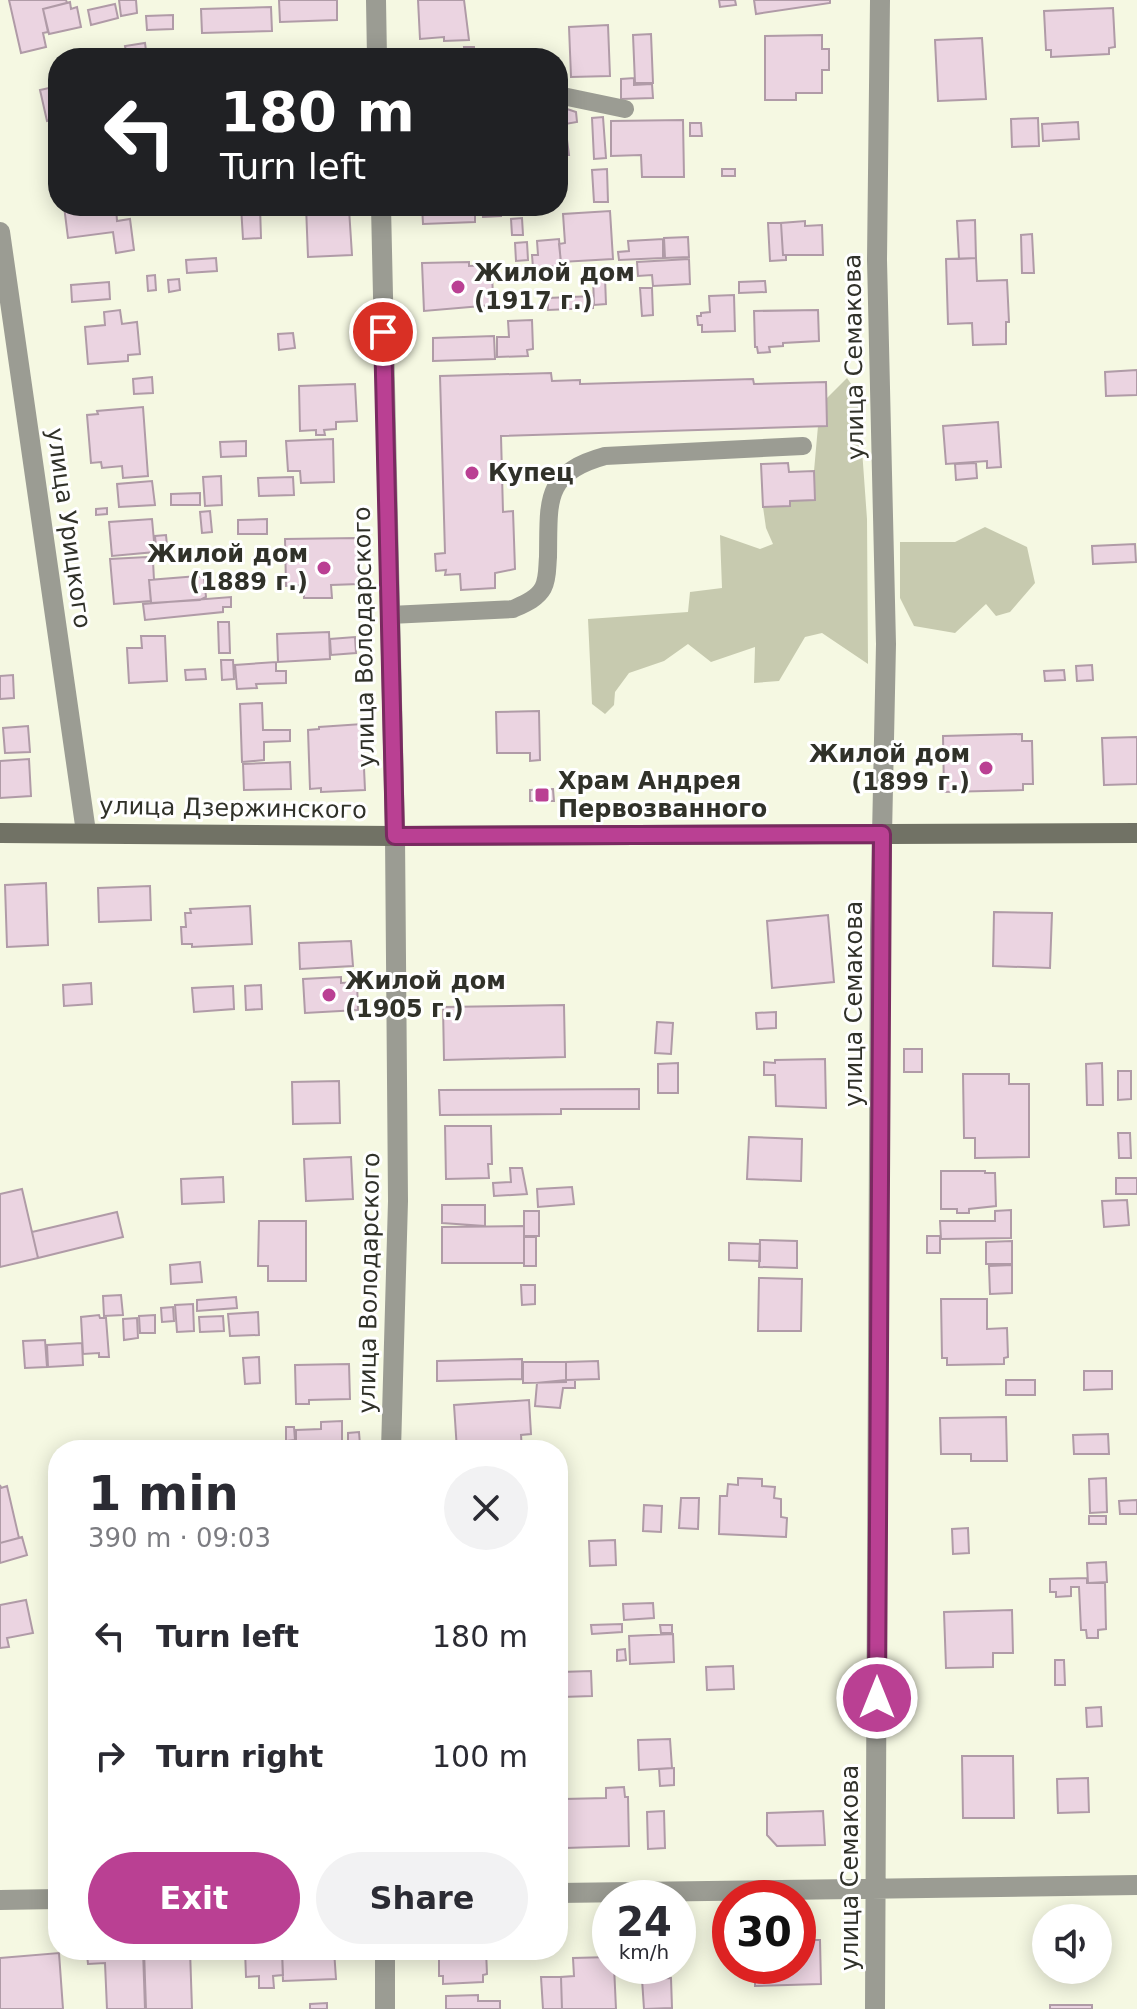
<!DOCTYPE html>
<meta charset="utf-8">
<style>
body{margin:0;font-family:"DejaVu Sans",sans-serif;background:#f2f2f3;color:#2b2b33;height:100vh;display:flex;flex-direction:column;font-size:30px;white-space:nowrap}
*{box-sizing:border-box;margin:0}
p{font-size:26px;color:#7c7c81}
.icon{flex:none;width:44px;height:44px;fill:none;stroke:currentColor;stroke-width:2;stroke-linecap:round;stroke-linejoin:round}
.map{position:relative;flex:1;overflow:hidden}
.details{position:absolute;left:48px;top:1440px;width:520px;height:520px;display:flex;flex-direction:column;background:#fff;border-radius:32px;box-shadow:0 4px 20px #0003}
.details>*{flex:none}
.top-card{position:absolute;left:48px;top:48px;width:520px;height:168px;border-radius:32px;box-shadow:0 4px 20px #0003;background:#202124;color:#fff;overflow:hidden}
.tools{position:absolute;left:1032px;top:1904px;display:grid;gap:16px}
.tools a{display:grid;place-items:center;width:80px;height:80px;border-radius:50%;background:#fff;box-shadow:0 4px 20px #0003;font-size:40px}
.speed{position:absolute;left:592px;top:1880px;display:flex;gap:16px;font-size:40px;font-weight:700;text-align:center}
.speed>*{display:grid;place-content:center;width:104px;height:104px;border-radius:50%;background:#fff;box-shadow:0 4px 20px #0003;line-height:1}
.speed small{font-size:20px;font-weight:400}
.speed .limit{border:12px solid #d22;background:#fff;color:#111}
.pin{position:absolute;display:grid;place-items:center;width:68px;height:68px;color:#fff;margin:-34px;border:4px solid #fff;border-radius:50%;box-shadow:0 2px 8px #0007}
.me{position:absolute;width:88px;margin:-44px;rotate:0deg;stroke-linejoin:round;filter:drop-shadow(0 0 6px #0008)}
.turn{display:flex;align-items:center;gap:28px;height:168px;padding:0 40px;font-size:36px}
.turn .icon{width:104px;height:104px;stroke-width:2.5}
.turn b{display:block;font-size:56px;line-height:68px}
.round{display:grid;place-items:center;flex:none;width:84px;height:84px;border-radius:42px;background:#f2f2f3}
.summary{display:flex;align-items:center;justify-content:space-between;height:136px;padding:0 40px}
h1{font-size:48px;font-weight:600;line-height:60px}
.action{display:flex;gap:16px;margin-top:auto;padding:16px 40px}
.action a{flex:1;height:92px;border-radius:48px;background:#ba4093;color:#fff;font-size:32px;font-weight:600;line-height:92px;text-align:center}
.action a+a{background:#f2f2f3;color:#2b2b33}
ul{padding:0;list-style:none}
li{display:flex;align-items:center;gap:24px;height:120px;padding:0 40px}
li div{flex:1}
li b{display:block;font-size:30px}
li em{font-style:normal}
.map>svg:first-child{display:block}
.green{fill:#c7caaf}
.building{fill:#ebd4e1;stroke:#b09ba7;stroke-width:2}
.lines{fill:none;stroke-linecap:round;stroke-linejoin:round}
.service{stroke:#9b9c93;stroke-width:18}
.minor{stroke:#9b9c93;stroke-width:20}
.secondary{stroke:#717265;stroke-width:20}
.route-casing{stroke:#792a60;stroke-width:20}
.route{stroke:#ba4093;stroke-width:14}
.poi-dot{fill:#ba4093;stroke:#fff;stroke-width:3}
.labels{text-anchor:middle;stroke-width:6;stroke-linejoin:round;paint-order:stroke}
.poi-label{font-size:24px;font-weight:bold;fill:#303129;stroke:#fff;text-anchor:start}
.street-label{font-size:24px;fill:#303129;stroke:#fff}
</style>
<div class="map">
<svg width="1137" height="2009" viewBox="0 0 1137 2009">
<rect width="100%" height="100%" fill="#f5f8e2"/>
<path class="green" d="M847,378L858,394L867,519L868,664L822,633L805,637L779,681L754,683L755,647L711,662L688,644L664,661L629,673L615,692L614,705L605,714L592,704L588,619L688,612L690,592L722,588L720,535L760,549L773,544L766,528L763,507L790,506V501L815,500L814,471L818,426H827L826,399Z
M985,527L1027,547L1035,583L1010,612L996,616L986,604L955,633L914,626L900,598V542H955Z"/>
<path class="building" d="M9,0H66L67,3L43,9L48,32L43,33L46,47L21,53Z
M119,0H136L137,13L121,16Z
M279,0H337V20L280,22Z
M418,0H464L469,40L444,41V37L420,39Z
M719,0H735L736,5L720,7Z
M754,0H830V3L756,14Z
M70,2L71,9L77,7L81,27L49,34L43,9Z
M115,4L118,18L91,25L88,10Z
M271,7L272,31L202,33L201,9Z
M1113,8L1115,47L1109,48V54L1051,57V50H1046L1044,11Z
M173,15V29L147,30L146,16Z
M608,25L610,76L571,77L569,27Z
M651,34L653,83H635L633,35Z
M822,35V49H829V70H822V93H796V100H765V36Z
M982,38L986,99L938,101L935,40Z
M145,43L147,58H127L125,46Z
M464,47H474L475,58H465Z
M634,78V85L652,84L653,98L621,99V79Z
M58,86V118L47,121L40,90Z
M558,104H567V109L576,112L577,122L565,124L569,155H558V167Z
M603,117L606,158L594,159L592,118Z
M1038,118L1039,146L1012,147L1011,119Z
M683,120L684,177H642L641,155L611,156V121Z
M1078,122L1079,139L1043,141L1042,124Z
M690,123H701L702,136H690Z
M607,169L608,202H594L592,170Z
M722,169H735V176H722Z
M64,206H116L117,221L130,219L134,250L116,253L113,232L68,238Z
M211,206H234V209L212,210Z
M241,206H260L261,238L243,239Z
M306,206H342V210L349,209L352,255L308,257Z
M422,206H475V222L423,224Z
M482,206H500L501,216L483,217Z
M610,211L613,259L561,262L559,244L565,243L563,214Z
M522,218L523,235H512L511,219Z
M975,220L976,258L959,259L957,221Z
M805,221V226L822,225L823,255H783L781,223Z
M768,223H781L783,255H786V260L770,261Z
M1032,234L1034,273H1022L1021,235Z
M688,237L689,257L665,258L664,238Z
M559,239L561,266L533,268L532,255H538L537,241Z
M663,239V258L619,260L618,252L629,251L628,241Z
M527,242L528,260L516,261L515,243Z
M216,258L217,271L187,273L186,260Z
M976,258L977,281L1007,280L1009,322H1006V344L973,345L972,323L948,324L946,259Z
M689,259L690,284L653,286L652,275L638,276L637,262Z
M469,262V266L492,265L493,305L424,311L422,263Z
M155,275L156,290L148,291L147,276Z
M593,277H605L606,304L594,305Z
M179,279L180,290L169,292L168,280Z
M765,281L766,292L739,293V282Z
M109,282L110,299L72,302L71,285Z
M640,288H652L653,315L642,316Z
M734,295L735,331L702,332V325H698L697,316H701V313L710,312L709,296Z
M593,296V308L548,310V298Z
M120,310L122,324L137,322L140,354L128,355V361L88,364L85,327L105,325L104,312Z
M818,310L819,341L783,343V346L769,347L770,352L758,353L757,347H755L754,311Z
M532,320L533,349L527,350L528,356L497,357V337H509L508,321Z
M293,333L295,348L279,350L278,334Z
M494,336L495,359L433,361V338Z
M1137,370V395L1106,396L1105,372Z
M551,373L552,381L580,380V384L753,379L754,384L826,382L827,426L501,436L503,512L513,511L515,569L495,573V588L461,590L460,574L445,575L446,570L436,571L435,554L445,553L440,376Z
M152,377L153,393L134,394L133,379Z
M355,384L357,421L336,422V429L324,430L325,435H316V430L300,431L299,386Z
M143,407L148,476L123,478L122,466L102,468L101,462L91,463L87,415L98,414L97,411Z
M998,422L1001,467L987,468V461L946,464L943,426Z
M333,439L334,482L301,483L300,471H288L286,441Z
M246,441V456L221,457L220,442Z
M788,463L789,472L814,471L815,500L790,501V506L763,507L761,464Z
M976,463L977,478L956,480L955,464Z
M221,476L222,505L205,506L203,477Z
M293,477L294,495L259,496L258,478Z
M152,481L155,505L119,507L117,484Z
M200,493V505H171V494Z
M107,508V514L96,515V509Z
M210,511L212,532L202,533L200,512Z
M152,519L155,552L112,556L109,522Z
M267,519V534H238V520Z
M166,535L168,556L157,557L155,536Z
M358,538L359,584L331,585L332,598H304V585L286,586L285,539Z
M1135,544L1136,562L1093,564L1092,546Z
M147,557L148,562L153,561L154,580H149L151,601L114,604L110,559Z
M198,576L204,578L206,597L200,600L151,603L149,580Z
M231,597V607H223V612L145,620L143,604Z
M218,622H229L230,653H219Z
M329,632L330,659L278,662L277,634Z
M141,636H165L167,681L129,683L127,648H142Z
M355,637L356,653L331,655L330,639Z
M221,660H233L234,679L222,680Z
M276,662V671H286V683L256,684L257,688L237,689L235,665Z
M1092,665L1093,680L1077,681L1076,666Z
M205,669L206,679L186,680L185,670Z
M1064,670L1065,680L1045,681L1044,671Z
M13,675L14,698L0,699V676Z
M262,703L263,730H290V741L264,742V760L242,762L240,704Z
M539,711L540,760L530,761V753H497L496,712Z
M362,724L365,790L321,792V788L310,789L308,730L319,729V727Z
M28,726L30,752L5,753L3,728Z
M1022,734V741H1032L1033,784H1023V790L944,792L943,736Z
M1137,737V784L1104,785L1102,738Z
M29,759L31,796L0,798V761Z
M290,762L291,789L244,790L243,764Z
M553,789L554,801H530V790Z
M46,883L48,945L7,947L5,885Z
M150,886L151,920L99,922L98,888Z
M250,906L252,944L192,947V944H182L181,927H186L185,913H191L190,909Z
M994,912L1052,913L1050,968L993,966Z
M828,915L834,982L772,988L767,921Z
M351,941L353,966L300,969L299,943Z
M341,977V983L357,982L358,1010L305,1013L303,979Z
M91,983L92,1004L64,1006L63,985Z
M261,985L262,1009L246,1010L245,986Z
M233,986L234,1009L194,1012L192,988Z
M564,1005L565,1057L444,1060L443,1007Z
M776,1012V1028L757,1029L756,1013Z
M657,1022L673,1023L671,1054L655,1053Z
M904,1049H922V1072H904Z
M825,1059L826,1108L776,1106L775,1075H764V1062L775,1063V1060Z
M678,1063V1093H658V1064Z
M1102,1063L1103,1105H1087L1086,1064Z
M1118,1071H1131V1099L1118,1100Z
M963,1074H1009V1084H1029V1157L975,1158V1138H964Z
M339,1081L340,1123L293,1124L292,1082Z
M639,1089V1109H561V1114L440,1115L439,1090Z
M445,1126H491L492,1164H488L489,1178L446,1179Z
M1118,1133H1130L1131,1158H1119Z
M749,1137L802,1139L801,1181L747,1179Z
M351,1157L353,1199L306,1201L304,1159Z
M510,1168H522L527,1194L494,1196L493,1183L511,1182Z
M941,1171H985V1173H995L996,1206L969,1209V1213H957V1209H941Z
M223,1177L224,1202L182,1204L181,1179Z
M1116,1178H1137V1194H1116Z
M572,1187L574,1204L538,1207L537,1189Z
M22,1189L38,1258L0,1267V1194Z
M1127,1200L1129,1225L1104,1227L1102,1201Z
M442,1205H485V1226L442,1223Z
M1011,1210V1238L941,1239L940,1221H995V1211Z
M524,1211H539V1236H524Z
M117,1212L123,1237L38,1258L32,1232Z
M259,1221H306V1281H268V1266H258Z
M524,1226V1263H442V1227Z
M927,1236H940V1253H927Z
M524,1237H536V1266H524Z
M760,1240L797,1241V1268L759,1267Z
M1012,1241V1264H986V1242Z
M729,1243L760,1244V1261L729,1260Z
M200,1262L202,1282L171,1284L170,1265Z
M1012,1265V1293L990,1294L989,1266Z
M759,1278L802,1279L801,1331H758Z
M521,1285H535V1304L522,1305Z
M121,1295L123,1315L104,1316L103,1296Z
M236,1297L237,1308L197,1311V1300Z
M941,1299H987V1329L1007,1328L1008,1357L1004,1358V1364L947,1365V1358H942Z
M193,1304L194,1331L177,1332L175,1305Z
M173,1307L174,1321L162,1322L161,1308Z
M258,1312L259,1335L230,1336L228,1314Z
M99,1315L100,1318H106L109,1357H99V1353L83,1354L81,1317Z
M155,1315V1333H140L139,1316Z
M223,1316L224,1331L200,1332L199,1317Z
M137,1318L138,1338L124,1340L123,1319Z
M45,1340L47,1367L25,1368L23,1341Z
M82,1343L83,1365L48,1367L47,1345Z
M259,1357L260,1383L245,1384L243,1358Z
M522,1359V1379L437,1381V1361Z
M598,1361L599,1379L566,1380V1362Z
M523,1362H566V1382L523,1383Z
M349,1364L350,1399L309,1400V1404H296L295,1365Z
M1084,1371H1112V1389L1084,1390Z
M566,1380H575V1388H563L560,1408L535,1406L537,1383Z
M1006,1380H1035V1395H1006Z
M529,1400L531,1434L521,1435L522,1450H457L454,1405Z
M1006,1417L1007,1461H971V1454H941L940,1418Z
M342,1421V1447L296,1448V1430L321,1429V1422Z
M286,1427H294L295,1440L286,1441Z
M359,1432L360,1445H348V1433Z
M1108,1434L1109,1454H1074L1073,1435Z
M738,1478L762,1479V1486L775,1487L774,1498L781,1499V1517L787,1518L786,1537L719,1534L720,1496H727L728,1484L738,1485Z
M1106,1478L1107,1512L1090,1513L1089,1479Z
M0,1485L1,1488L7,1486L19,1538L0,1543Z
M681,1498H699L698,1529L679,1528Z
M1137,1500V1514H1120L1119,1501Z
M644,1505L662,1506L661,1532L643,1531Z
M1089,1516H1106V1524H1089Z
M968,1528L969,1553L953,1554L952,1529Z
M22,1537L27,1555L0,1563V1543Z
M615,1540L616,1565L590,1566L589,1541Z
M1106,1562L1107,1582L1088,1583L1087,1563Z
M1087,1578V1583H1105L1106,1629L1098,1630V1638H1087L1086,1630H1081L1079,1587H1071V1596L1056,1597V1592H1050V1579Z
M26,1600L33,1633L7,1638L9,1647L0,1648V1605Z
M653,1603L654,1618L624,1620L623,1604Z
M1012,1610L1013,1653H993V1667L946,1668L944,1612Z
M622,1624V1632L592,1634L591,1625Z
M660,1625H672V1633H661Z
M673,1634L674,1662L630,1664L629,1636Z
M625,1649L626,1660L617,1661V1650Z
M1055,1660H1064L1065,1685H1055Z
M733,1666L734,1689L707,1690L706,1667Z
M591,1671L592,1696L562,1697L561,1672Z
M1101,1707L1102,1726L1087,1727L1086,1708Z
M670,1739L672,1768L639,1770L638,1740Z
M962,1756H1013L1014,1818H963Z
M674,1768V1785L660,1786L659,1769Z
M1088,1778L1089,1812L1058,1813L1057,1779Z
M624,1787L625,1797H628L629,1846L565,1848L564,1799L606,1798V1788Z
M664,1811L665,1848L648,1849L647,1812Z
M823,1811L825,1845L777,1846L767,1835V1813Z
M798,1940H820L821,1984L755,1986V1966H798Z
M96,1950H143L145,2009H107L105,1963L88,1964L87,1954H96Z
M144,1950H190L192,2009H146Z
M245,1950H282L283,1975L273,1976L274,1988H259V1976L246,1977Z
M282,1950H334L336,1979L283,1981Z
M439,1950H486L487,1974L483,1975V1982L443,1984V1976H439Z
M59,1953L63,2009H0V1958Z
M610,1957V1966H614L616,2009H562L561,1977L574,1976L573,1958Z
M541,1977H561L562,2009H543Z
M671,1978L672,2008L644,2009L642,1979Z
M478,1995V2001H500V2009H446V1996Z
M327,2003V2009H310V2004Z
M1050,2005H1092V2009H1050Z"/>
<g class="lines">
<path class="service" d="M558,95L625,109
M390,615L513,609C524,604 537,599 543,588C548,579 547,567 548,557C549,501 543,473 605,456L803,446"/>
<path class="minor" d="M376,0L377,58
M381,206L395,836L398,1201L391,1450
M0,232L86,832
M558,1893L1137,1885
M0,1900L58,1899
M385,1950V2009
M875,2009L880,931L886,644L877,260L880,0"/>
<path class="secondary" d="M0,833L395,836L1137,833"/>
</g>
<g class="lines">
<defs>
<path id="route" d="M383,332L395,836L882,834L877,1698"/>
</defs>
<use href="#route" class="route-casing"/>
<use href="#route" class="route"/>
</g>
<g class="poi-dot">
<circle cx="458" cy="287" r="8"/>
<circle cx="472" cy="473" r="8"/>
<circle cx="324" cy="568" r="8"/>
<circle cx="986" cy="768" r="8"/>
<rect x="534" y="787" width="16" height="16" rx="4"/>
<circle cx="329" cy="995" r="8"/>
</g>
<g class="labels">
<g class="poi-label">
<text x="474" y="281">Жилой дом<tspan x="474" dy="28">(1917 г.)</tspan></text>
<text x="488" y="481">Купец</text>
<text x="308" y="562" text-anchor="end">Жилой дом<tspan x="308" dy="28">(1889 г.)</tspan></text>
<text x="970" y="762" text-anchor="end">Жилой дом<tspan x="970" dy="28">(1899 г.)</tspan></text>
<text x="558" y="789">Храм Андрея<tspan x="558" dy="28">Первозванного</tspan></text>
<text x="345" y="989">Жилой дом<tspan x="345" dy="28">(1905 г.)</tspan></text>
</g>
<g class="street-label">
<text transform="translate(854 357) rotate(-91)" y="8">улица Семакова</text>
<text transform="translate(69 528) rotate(82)" y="8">улица Урицкого</text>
<text transform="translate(364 637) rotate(-91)" y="8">улица Володарского</text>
<text transform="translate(233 808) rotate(1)" y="8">улица Дзержинского</text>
<text transform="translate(854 1004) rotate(-90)" y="8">улица Семакова</text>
<text transform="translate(369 1283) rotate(-89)" y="8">улица Володарского</text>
<text transform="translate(850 1868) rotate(-90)" y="8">улица Семакова</text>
</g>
</g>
</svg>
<div class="tools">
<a><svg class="icon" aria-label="sound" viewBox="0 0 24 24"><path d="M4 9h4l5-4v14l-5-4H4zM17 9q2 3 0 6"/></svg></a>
</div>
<div class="speed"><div>24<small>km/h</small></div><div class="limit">30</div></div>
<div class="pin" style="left:383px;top:332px;background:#d93025"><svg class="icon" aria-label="arrive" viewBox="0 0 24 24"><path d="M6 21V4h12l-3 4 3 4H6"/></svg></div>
<svg class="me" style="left:877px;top:1698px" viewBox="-20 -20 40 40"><circle r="17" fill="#ba4093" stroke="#fff" stroke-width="3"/><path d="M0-11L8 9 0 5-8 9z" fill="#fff"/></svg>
<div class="top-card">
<div class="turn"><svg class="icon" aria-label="left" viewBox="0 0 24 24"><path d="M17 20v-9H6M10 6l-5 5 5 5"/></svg><div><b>180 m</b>Turn left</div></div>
</div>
<section class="details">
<div class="summary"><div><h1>1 min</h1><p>390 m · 09:03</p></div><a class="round"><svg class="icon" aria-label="close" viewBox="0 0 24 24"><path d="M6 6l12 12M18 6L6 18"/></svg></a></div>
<ul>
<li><svg class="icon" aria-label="left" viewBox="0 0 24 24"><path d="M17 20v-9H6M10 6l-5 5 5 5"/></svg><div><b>Turn left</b></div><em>180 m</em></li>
<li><svg class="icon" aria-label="right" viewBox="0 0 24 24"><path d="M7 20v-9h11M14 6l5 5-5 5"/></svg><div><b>Turn right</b></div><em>100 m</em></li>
</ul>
<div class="action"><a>Exit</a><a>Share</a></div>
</section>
</div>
